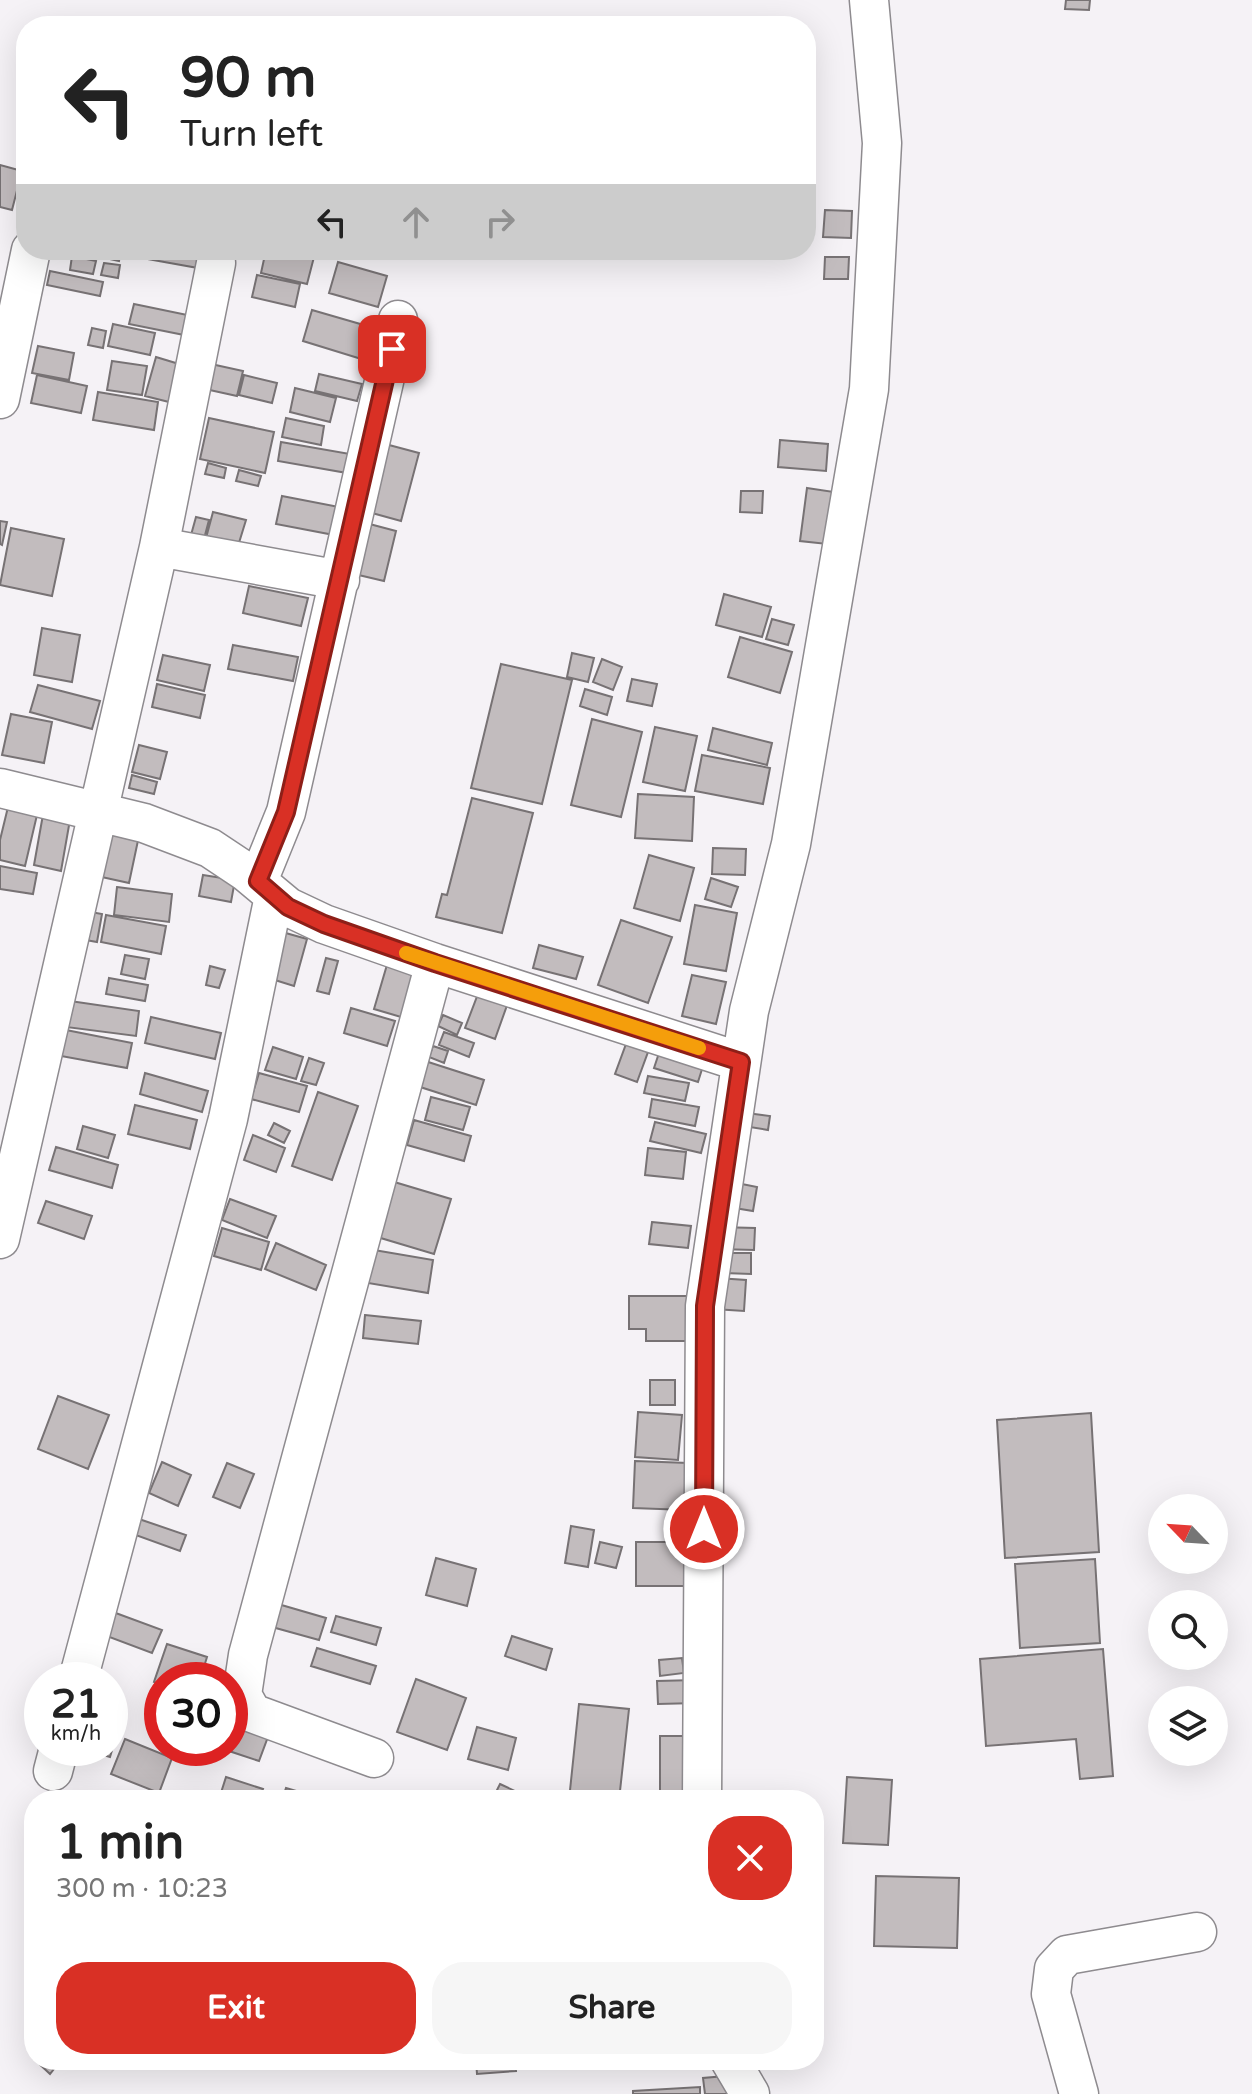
<!DOCTYPE html>
<meta charset="utf-8">
<style>
body{margin:0;font-family:"Varela Round",sans-serif;background:#f6f6f6;color:#222;height:100vh;display:flex;flex-direction:column;font-size:30px;white-space:nowrap}
*{box-sizing:border-box;margin:0}
p{font-size:26px;color:#767676}
.icon{flex:none;width:44px;height:44px;fill:none;stroke:currentColor;stroke-width:2;stroke-linecap:round;stroke-linejoin:round}
.map{position:relative;flex:1;overflow:hidden}
.side{position:absolute;left:24px;top:1790px;width:800px;height:280px;display:flex;flex-direction:column;background:#fff;border-radius:32px;box-shadow:0 8px 32px #0002}
.side>*{flex:none}
.guide{position:absolute;left:16px;top:16px;width:800px;height:244px;border-radius:32px;box-shadow:0 8px 32px #0002;background:#fff;color:#222;overflow:hidden}
.needle{width:52px;rotate:295deg}
.fabs{position:absolute;left:1148px;top:1494px;display:grid;gap:16px}
.fabs a{display:grid;place-items:center;width:80px;height:80px;border-radius:50%;background:#fff;box-shadow:0 8px 32px #0002;font-size:40px}
.speed{position:absolute;left:24px;top:1662px;display:flex;gap:16px;font-size:40px;font-weight:700;text-align:center}
.speed>*{display:grid;place-content:center;width:104px;height:104px;border-radius:50%;background:#fff;box-shadow:0 8px 32px #0002;line-height:1}
.speed small{font-size:20px;font-weight:400}
.speed .limit{border:12px solid #d22;background:#fff;color:#111}
.pin{position:absolute;display:grid;place-items:center;width:68px;height:68px;color:#fff;margin:-34px;border-radius:16px;box-shadow:0 4px 12px #0006}
.me{position:absolute;width:88px;margin:-44px;rotate:0deg;stroke-linejoin:round;filter:drop-shadow(0 0 6px #0008)}
.turn{display:flex;align-items:center;gap:28px;height:168px;padding:0 32px;font-size:36px}
.turn .icon{width:104px;height:104px;stroke-width:2.5}
.turn b{display:block;font-size:56px;line-height:68px}
.lanes{display:flex;align-items:center;height:76px;padding:0 32px;background:#0003;justify-content:center;gap:40px;direction:ltr}
.lanes .off{opacity:.35}
.round{display:grid;place-items:center;flex:none;width:84px;height:84px;border-radius:32px;background:#f6f6f6}
.summary{display:flex;align-items:center;justify-content:space-between;height:136px;padding:0 32px}
h1{font-size:48px;font-weight:800;line-height:60px}
.cta{display:flex;gap:16px;margin-top:auto;padding:16px 32px}
.cta a{flex:1;height:92px;border-radius:32px;background:#d93025;color:#fff;font-size:32px;font-weight:800;line-height:92px;text-align:center}
.cta a+a{background:#f6f6f6;color:#222}
.map>svg:first-child{display:block}
.building{fill:#c2bcbe;stroke:#777274;stroke-width:2}
.lines{fill:none;stroke-linecap:round;stroke-linejoin:round}
.minor-casing{stroke:#8e8b8f;stroke-width:41}
.minor{stroke:#fff;stroke-width:38}
.route-casing{stroke:#8d1f18;stroke-width:20}
.route{stroke:#d93025;stroke-width:14}
.slow{stroke:#f59e0b;stroke-width:14}
</style>
<div class="map">
<svg width="1252" height="2094" viewBox="0 0 1252 2094">
<rect width="100%" height="100%" fill="#f5f2f6"/>
<path class="building" d="M1066,0H1090L1089,10L1065,9Z
M0,165L22,171L12,210L0,207Z
M825,210L852,211L851,238L823,237Z
M69,250H121L119,261Z
M126,250H201L198,268L125,255Z
M266,250H282L314,257L307,284L261,273Z
M72,256L96,261L93,274L70,270Z
M825,257H849L848,279H824Z
M338,262L387,276L378,307L329,293Z
M104,263L120,265L118,278L101,275Z
M50,271L103,282L100,296L47,285Z
M257,275L300,284L295,307L252,297Z
M134,304L197,317L194,337L129,324Z
M312,310L381,330L371,362L303,341Z
M113,324L155,333L150,355L108,346Z
M92,328L106,331L103,348L88,345Z
M38,346L74,353L69,380L32,373Z
M156,357L179,364L169,402L145,396Z
M112,361L147,366L142,395L107,390Z
M211,364L243,371L237,396L205,389Z
M319,374L362,384L357,401L315,391Z
M37,375L87,386L81,413L31,403Z
M244,375L277,383L272,403L239,395Z
M295,388L336,398L330,422L290,412Z
M98,392L158,402L154,430L93,420Z
M209,418L274,432L265,473L200,459Z
M286,418L324,426L321,445L282,437Z
M780,440L828,444L826,471L778,467Z
M281,442L350,454L347,473L278,461Z
M389,445L419,453L401,521L372,513Z
M208,463L226,468L224,478L205,474Z
M239,470L261,476L258,486L236,481Z
M807,488L834,492L827,544L800,541Z
M741,491H763L762,513L740,512Z
M282,496L339,507L334,535L276,524Z
M213,512L246,520L238,546L206,538Z
M196,517L209,520L204,539L191,535Z
M0,521L7,522L2,545L0,544Z
M362,522L396,531L384,581L350,573Z
M11,528L64,539L52,596L0,585Z
M249,586L308,598L301,626L243,613Z
M724,594L771,607L762,637L716,625Z
M772,619L794,625L788,645L766,639Z
M42,628L80,635L72,682L34,675Z
M740,637L792,652L780,693L728,677Z
M233,645L298,657L293,681L228,669Z
M572,653L594,658L588,682L567,677Z
M163,655L210,665L204,691L157,680Z
M602,659L622,667L613,690L593,682Z
M501,664L572,680L542,804L471,788Z
M632,679L657,684L652,706L627,701Z
M157,684L205,695L200,718L152,707Z
M38,685L100,701L92,729L30,712Z
M585,689L612,697L607,715L580,706Z
M11,714L52,722L44,763L2,755Z
M592,719L642,732L621,817L571,805Z
M655,727L697,736L685,791L643,782Z
M713,728L772,743L767,765L708,750Z
M139,745L167,752L160,779L132,772Z
M702,755L770,768L763,804L695,791Z
M132,775L157,782L154,794L129,788Z
M638,794L694,797L692,841L635,838Z
M472,798L533,813L502,933L436,917L442,894L447,895Z
M8,807L37,815L25,866L0,860V840Z
M44,809L71,814L61,871L34,865Z
M100,822L140,831L129,883L88,874Z
M713,848L746,849L745,875L712,874Z
M649,855L694,868L680,921L634,908Z
M0,866L37,873L33,894L0,889Z
M203,875L235,880L231,902L199,896Z
M711,878L738,887L731,907L705,899Z
M117,887L172,894L169,922L114,915Z
M695,905L737,913L726,971L684,964Z
M85,911L102,914L97,942L80,939Z
M106,915L166,926L161,954L101,942Z
M621,920L672,937L648,1003L598,985Z
M275,930L307,939L294,986L262,976Z
M539,945L583,957L576,979L533,968Z
M125,955L149,959L145,979L121,974Z
M326,958L338,961L329,994L317,991Z
M389,958L415,965L401,1017L374,1009Z
M210,966L225,970L219,988L206,985Z
M692,975L726,982L716,1024L682,1016Z
M109,978L148,985L145,1001L106,994Z
M481,986L510,997L495,1039L465,1028Z
M70,1001L139,1011L136,1036L66,1027Z
M351,1008L395,1021L387,1046L344,1033Z
M443,1015L462,1023L457,1035L438,1026Z
M151,1017L221,1033L215,1059L145,1043Z
M66,1030L132,1043L127,1068L61,1056Z
M444,1032L474,1043L469,1057L439,1045Z
M626,1044L648,1052L637,1082L615,1074Z
M433,1046L448,1051L444,1063L429,1057Z
M273,1047L303,1057L296,1079L265,1070Z
M659,1053L703,1066L698,1082L654,1068Z
M309,1058L324,1063L316,1085L301,1081Z
M422,1060L484,1080L476,1105L414,1085Z
M145,1073L208,1091L202,1112L140,1094Z
M259,1073L307,1086L299,1112L251,1099Z
M648,1076L689,1083L685,1101L644,1093Z
M318,1092L358,1106L332,1180L292,1166Z
M431,1097L470,1107L463,1130L425,1120Z
M652,1099L699,1107L695,1126L649,1117Z
M135,1105L197,1120L190,1149L128,1134Z
M739,1112L770,1116L768,1130L737,1125Z
M414,1120L471,1136L464,1161L407,1145Z
M655,1122L706,1134L701,1153L650,1141Z
M274,1123L290,1131L284,1143L268,1135Z
M83,1126L115,1135L108,1158L77,1149Z
M253,1135L285,1148L276,1172L244,1160Z
M56,1147L118,1165L112,1188L49,1170Z
M648,1148L686,1152L683,1179L645,1175Z
M391,1181L451,1199L434,1254L374,1236Z
M732,1182L757,1187L753,1211L728,1207Z
M230,1199L276,1216L267,1238L222,1220Z
M46,1201L92,1216L84,1239L38,1223Z
M652,1222L691,1226L688,1248L649,1244Z
M718,1227L755,1228L754,1250L717,1249Z
M222,1228L269,1242L261,1270L214,1256Z
M276,1243L326,1265L316,1290L265,1269Z
M374,1250L433,1260L428,1293L368,1283Z
M725,1253H751V1274L724,1273Z
M717,1278L746,1280L744,1311L714,1309Z
M629,1296H691V1341H646V1329H629Z
M365,1315L421,1321L418,1344L363,1338Z
M650,1380H675V1405H650Z
M58,1396L109,1415L88,1469L38,1449Z
M638,1412L682,1415L678,1460L635,1457Z
M1091,1413L1099,1552L1005,1558L997,1420Z
M635,1461L688,1463L686,1510L633,1508Z
M162,1462L191,1475L178,1506L149,1493Z
M227,1463L254,1474L240,1508L213,1497Z
M136,1518L186,1535L180,1551L130,1533Z
M571,1526L594,1530L588,1567L565,1563Z
M600,1542L622,1547L616,1568L595,1563Z
M636,1542H696V1586H636Z
M436,1558L476,1569L467,1606L426,1595Z
M1095,1559L1100,1643L1020,1648L1015,1564Z
M278,1604L326,1618L319,1640L272,1627Z
M113,1612L162,1630L152,1653L104,1635Z
M336,1616L381,1628L376,1645L331,1632Z
M512,1636L552,1649L546,1670L505,1656Z
M167,1644L207,1657L200,1680H162V1685L154,1682Z
M317,1648L376,1666L370,1684L311,1666Z
M1103,1649L1113,1776L1080,1779L1076,1739L986,1746L980,1659Z
M682,1658L684,1673L660,1676L659,1660Z
M416,1679L466,1698L447,1750L397,1732Z
M696,1680L697,1703L658,1704L657,1681Z
M579,1704L629,1709L619,1800H569Z
M239,1723L269,1734L259,1761L229,1751Z
M477,1727L516,1738L508,1770L468,1759Z
M110,1736L116,1737L110,1757L80,1748H110Z
M660,1736H692L693,1800H660Z
M125,1739L172,1758L159,1793L111,1774Z
M226,1777L263,1789L259,1800L219,1799Z
M847,1777L892,1780L888,1845L843,1843Z
M500,1784L534,1800H492Z
M286,1788L327,1800H282Z
M876,1876L959,1878L957,1948L874,1946Z
M35,2060H61L50,2074Z
M476,2060H515L516,2071L477,2074Z
M537,2060H638V2061L537,2065Z
M737,2075L738,2094H705L703,2078Z
M700,2087V2094H633V2091Z"/>
<g class="lines">
<defs>
<path id="minor" d="M0,399L31,250
M159,547L340,580
M0,788L144,823L210,848L246,872L288,907L324,924L435,963L741,1062
M258,881L286,812L398,320
M0,1239L159,547L216,263
M78,1680L228,1119L274,896
M374,1758L252,1713L242,1695L248,1655L435,963
M53,1771L59,1748
M702,1800L705,1306L749,1011L791,844L869,389L882,143L869,0
M730,2060L750,2094
M1079,2094L1051,1994L1054,1969L1067,1955L1197,1932"/>
</defs>
<use href="#minor" class="minor-casing"/>
<use href="#minor" class="minor"/>
</g>
<g class="lines">
<defs>
<path id="route" d="M392,349L286,812L258,881L288,907L324,924L435,963L741,1062L705,1306L704,1529"/>
</defs>
<use href="#route" class="route-casing"/>
<use href="#route" class="route"/>
<path class="slow" d="M406,953L699,1048"/>
</g>
</svg>
<div class="fabs">
<a><svg class="needle" viewBox="-14 -14 28 28"><path d="M0-13l5 13h-10z" fill="#e53935"/><path d="M0 13l5-13h-10z" fill="#767676"/></svg></a>
<a><svg class="icon" aria-label="search" viewBox="0 0 24 24"><circle cx="10" cy="10" r="6"/><path d="M15 15l6 6"/></svg></a>
<a><svg class="icon" aria-label="layers" viewBox="0 0 24 24"><path d="M12 4l9 5-9 5-9-5zM3 14l9 5 9-5"/></svg></a>
</div>
<div class="speed"><div>21<small>km/h</small></div><div class="limit">30</div></div>
<div class="pin" style="left:392px;top:349px;background:#d93025"><svg class="icon" aria-label="arrive" viewBox="0 0 24 24"><path d="M6 21V4h12l-3 4 3 4H6"/></svg></div>
<svg class="me" style="left:704px;top:1529px" viewBox="-20 -20 40 40"><circle r="17" fill="#d93025" stroke="#fff" stroke-width="3"/><path d="M0-11L8 9 0 5-8 9z" fill="#fff"/></svg>
<div class="guide">
<div class="turn"><svg class="icon" aria-label="left" viewBox="0 0 24 24"><path d="M17 20v-9H6M10 6l-5 5 5 5"/></svg><div><b>90 m</b>Turn left</div></div>
<div class="lanes"><svg class="icon" aria-label="left" viewBox="0 0 24 24"><path d="M17 20v-9H6M10 6l-5 5 5 5"/></svg><svg class="icon off" aria-label="ahead" viewBox="0 0 24 24"><path d="M12 20V5M6 11l6-6 6 6"/></svg><svg class="icon off" aria-label="right" viewBox="0 0 24 24"><path d="M7 20v-9h11M14 6l5 5-5 5"/></svg></div>
</div>
<section class="side">
<div class="summary"><div><h1>1 min</h1><p>300 m · 10:23</p></div><a class="round" style="background:#d93025;color:#fff"><svg class="icon" aria-label="close" viewBox="0 0 24 24"><path d="M6 6l12 12M18 6L6 18"/></svg></a></div>
<div class="cta"><a>Exit</a><a>Share</a></div>
</section>
</div>
